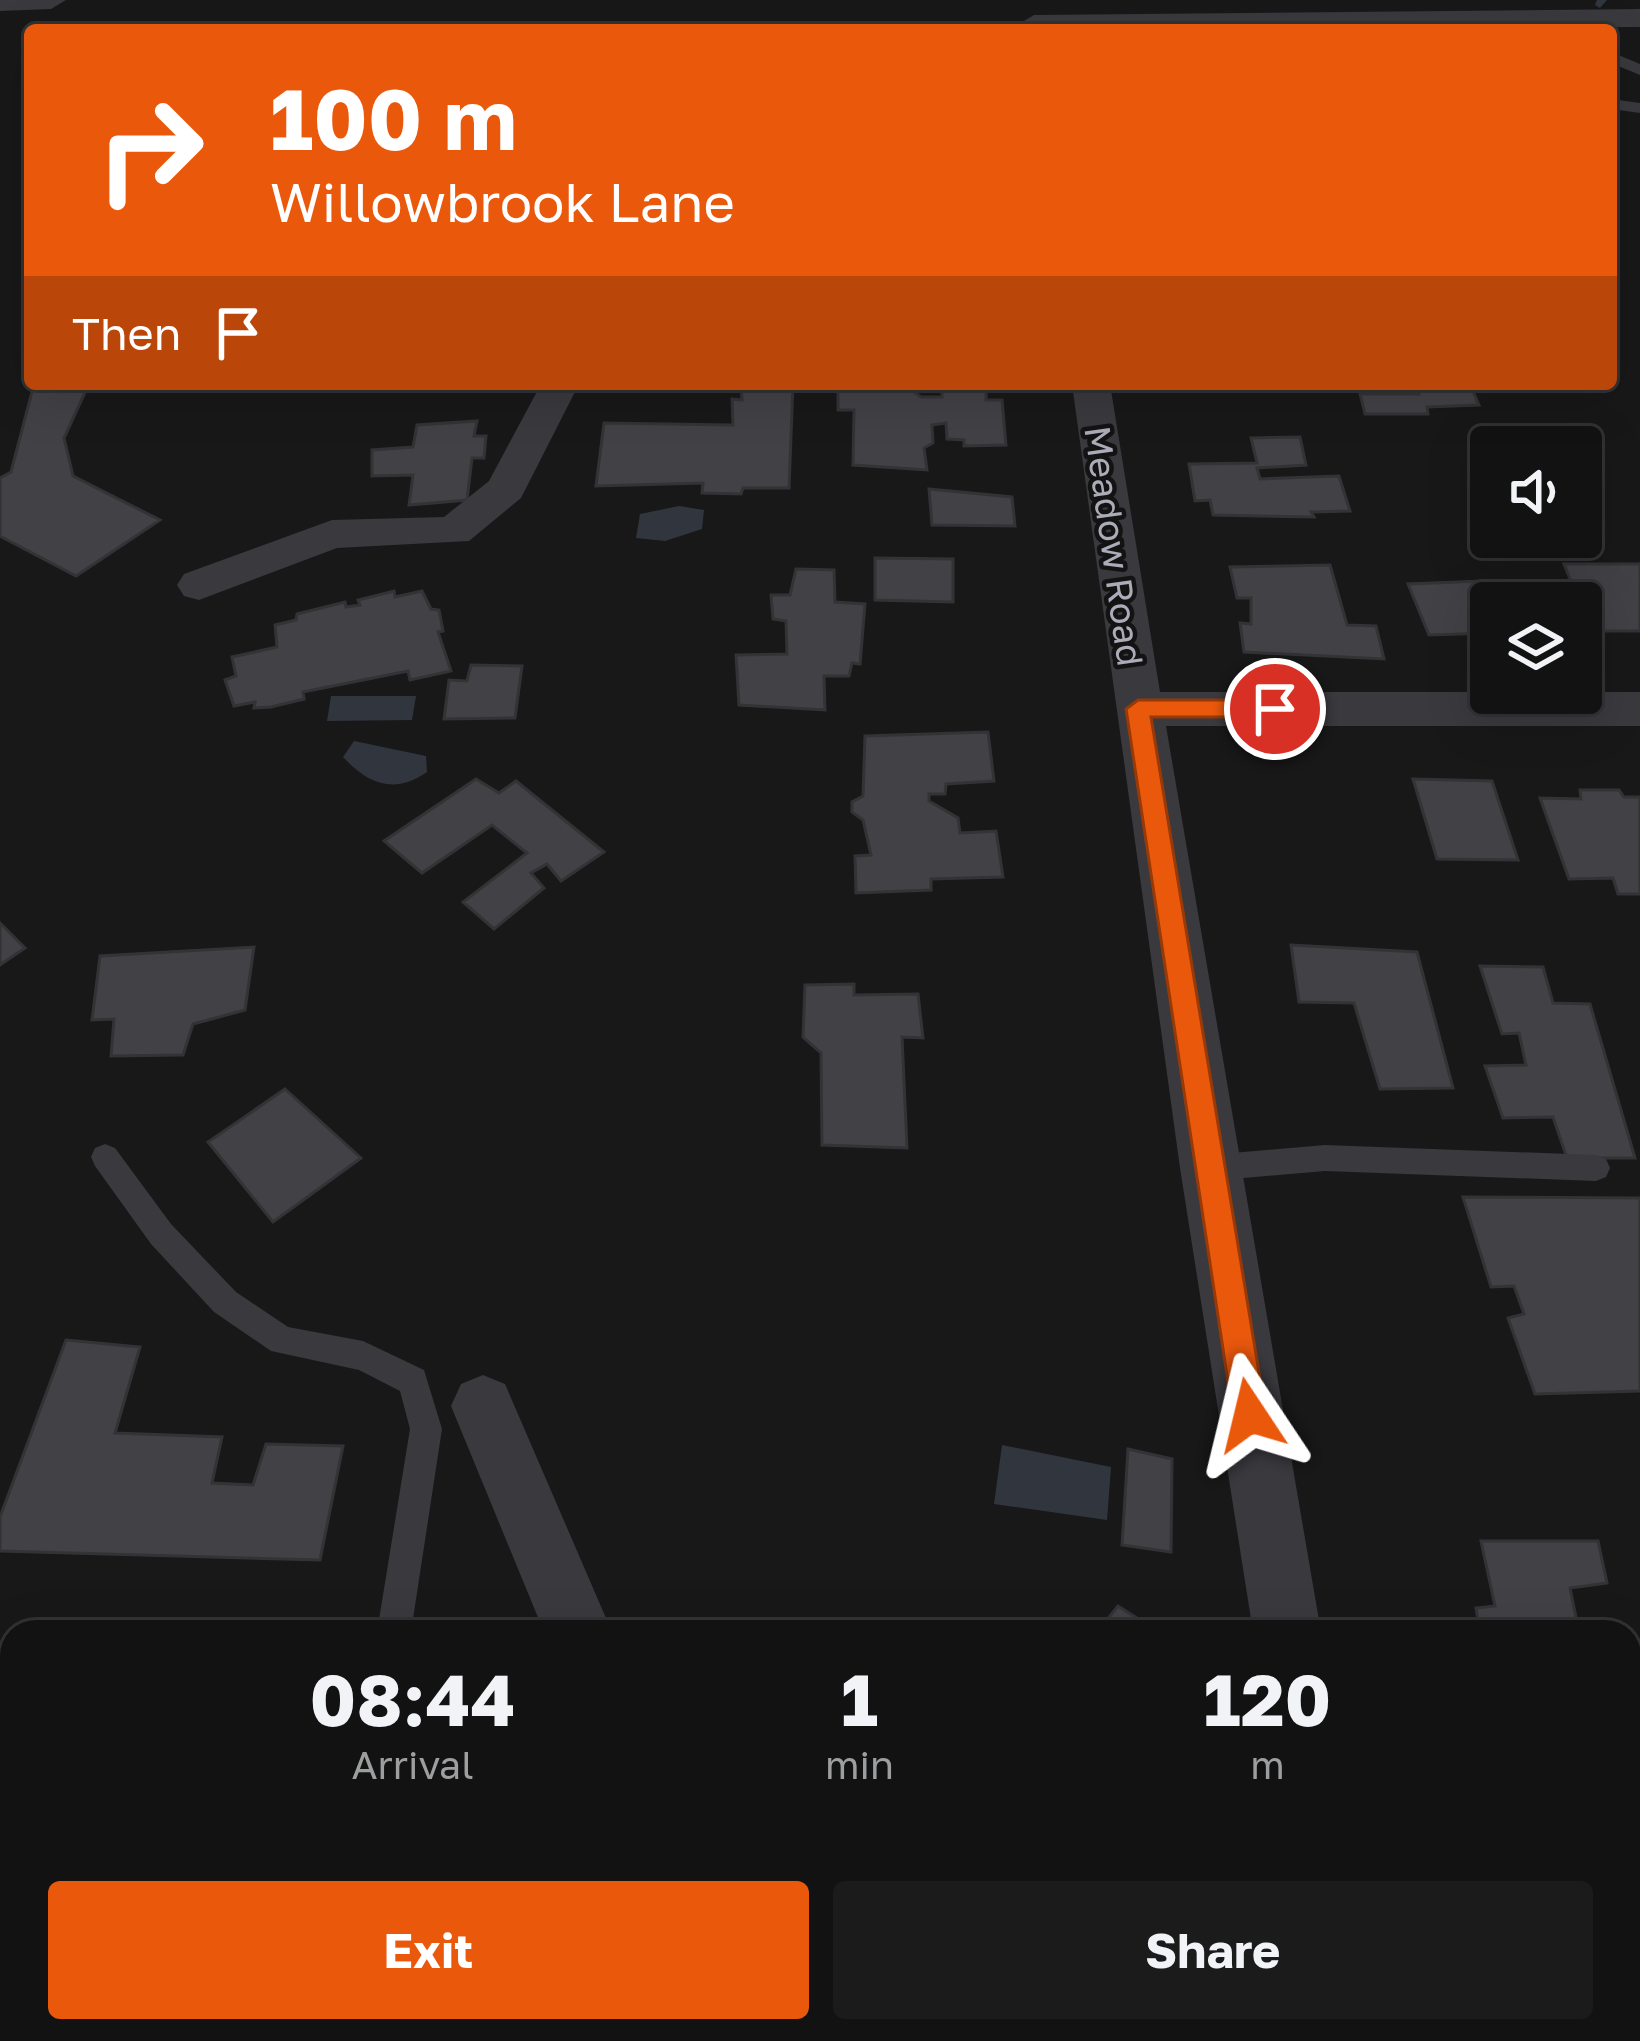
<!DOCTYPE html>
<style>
body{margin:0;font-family:"Golos Text",sans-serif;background:#1b1b1c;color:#f1f3f6;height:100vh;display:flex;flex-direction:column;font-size:45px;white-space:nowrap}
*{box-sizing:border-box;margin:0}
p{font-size:39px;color:#9c9ea0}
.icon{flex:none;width:66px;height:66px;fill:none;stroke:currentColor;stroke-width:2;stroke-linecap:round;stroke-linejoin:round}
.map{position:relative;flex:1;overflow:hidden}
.side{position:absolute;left:0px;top:1620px;width:1641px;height:423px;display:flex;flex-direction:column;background:#121213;border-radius:36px 36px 0 0;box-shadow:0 12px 48px #0002,0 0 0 3px #313233}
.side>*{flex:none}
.guide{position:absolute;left:24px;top:24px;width:1593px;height:366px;border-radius:12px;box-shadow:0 12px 48px #0002,0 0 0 3px #313233;background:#ea580c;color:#fff;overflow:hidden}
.tools{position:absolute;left:1470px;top:426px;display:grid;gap:24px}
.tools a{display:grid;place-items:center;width:132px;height:132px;border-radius:12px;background:#121213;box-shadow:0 12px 48px #0002,0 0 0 3px #313233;font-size:60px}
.pin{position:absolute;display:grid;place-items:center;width:102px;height:102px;color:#fff;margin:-51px;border:6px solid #fff;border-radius:50%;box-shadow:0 3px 12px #0007}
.me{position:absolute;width:132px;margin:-66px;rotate:350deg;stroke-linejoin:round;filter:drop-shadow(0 0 9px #0008)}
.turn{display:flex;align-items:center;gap:42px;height:252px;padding:0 48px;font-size:54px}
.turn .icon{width:156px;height:156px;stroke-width:2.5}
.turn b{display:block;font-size:84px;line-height:102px}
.then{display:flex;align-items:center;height:114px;padding:0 48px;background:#0003;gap:24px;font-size:45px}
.eta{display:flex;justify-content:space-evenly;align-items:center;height:204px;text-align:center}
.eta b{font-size:72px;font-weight:700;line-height:84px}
.primary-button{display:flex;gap:24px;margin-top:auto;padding:24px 48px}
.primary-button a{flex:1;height:138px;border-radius:12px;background:#ea580c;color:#fff;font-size:48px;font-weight:700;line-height:138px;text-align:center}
.primary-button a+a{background:#1b1b1c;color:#f1f3f6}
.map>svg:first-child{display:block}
.water{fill:#31353e}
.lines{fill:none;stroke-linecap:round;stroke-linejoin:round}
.stream{fill:#31353e;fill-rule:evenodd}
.building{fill:#424246;stroke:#333235;stroke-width:3}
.lane{fill:#39393e;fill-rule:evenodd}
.street{fill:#39393e;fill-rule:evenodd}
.route{fill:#ea580c;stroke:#983908;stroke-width:3}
.labels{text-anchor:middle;stroke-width:9;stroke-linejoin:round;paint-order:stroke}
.street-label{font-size:36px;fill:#abacb8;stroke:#131314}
</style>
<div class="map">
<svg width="1640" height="2041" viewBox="0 0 1640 2041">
<rect width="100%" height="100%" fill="#181819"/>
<path class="water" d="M679,506L704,510L702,529L665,541L636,538L640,514Z
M331,696H416L412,720L327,721Z
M354,741L426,756L427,772C393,796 366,782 343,757Z
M1002,1445L1111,1467L1107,1520L994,1504Z"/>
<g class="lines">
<path class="stream" d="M1597,0H1607L1600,8L1595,5Z"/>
</g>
<path class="building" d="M34,384H89L64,438L73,476L160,520L76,576L0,536V478L11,472Z
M741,384H793L789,488H743L741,494L702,493L703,483L596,486L604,423L733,425L732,399L742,400Z
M838,384H904L921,397H942V389L986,390V400H1002L1006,445L964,446V440L947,439L946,423L932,425L933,443L924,448L927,470L853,465L854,410H838Z
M1416,384H1470L1479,405L1427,407L1428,414H1365L1360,394H1419Z
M477,421L474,436H486L484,458H472L467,500L409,505L413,475L372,476V450L413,447L417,425Z
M1300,437L1306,465L1257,468L1260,479L1339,476L1350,511L1311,512L1314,517L1213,515L1210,500L1195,501L1189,464L1257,463L1251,438Z
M929,489L1012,497L1015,526L932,525Z
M875,558L953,559V602L875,600Z
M1564,564H1640V631H1591Z
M1330,565L1347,625L1376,626L1384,659L1244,652L1240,623L1251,624V598H1237L1230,567Z
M796,569L834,570L835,602L865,604L860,664L852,663L849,676H824L825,710L739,705L736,655L787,654L786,621L773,619L771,595H790Z
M1482,581L1491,603V633L1429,635L1408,584Z
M394,591L395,597L422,591L431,609L439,610L443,631L438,632L451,671L410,680L408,671L303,692L304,699L271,707L254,708L255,702L234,706L225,680L236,676L232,657L277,647L275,625L296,620L297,614L345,602L346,607L360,605L358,600Z
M471,665L522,666L515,718L444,719L449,680L467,681Z
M988,732L994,781L946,784L945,794H929V801L958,818L960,833L996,831L1003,877L931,879V890L856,893L855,856L871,855L863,820L852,812V802L863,796L865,736Z
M476,779L499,793L516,781L604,852L561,881L547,864L531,873L544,888L494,929L463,902L527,853L492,825L422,873L384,841Z
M1413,779L1492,781L1518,860L1437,859Z
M1580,790H1619L1624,797H1640V894H1618L1613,878L1569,879L1540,798L1581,799Z
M0,923L25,948L0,965Z
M1291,945L1417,952L1453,1088L1380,1089L1354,1003L1299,1002Z
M254,947L245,1010L193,1024L183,1055L111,1056L114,1019L92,1020L100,956Z
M1480,966L1543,967L1553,1003L1590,1004L1635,1158H1567L1553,1117L1503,1118L1485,1066L1526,1065L1519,1033L1502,1034Z
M854,984V995L918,994L923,1038L902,1037L907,1148L822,1145L821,1053L803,1037L805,985Z
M285,1089L361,1158L273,1222L208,1142Z
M1463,1197L1640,1198V1391L1535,1394L1508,1318L1524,1314L1514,1286L1491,1287Z
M66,1340L140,1347L115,1433L222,1437L212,1483L253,1485L266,1444L343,1446L320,1560L0,1551V1517Z
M1128,1449L1172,1459L1171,1552L1122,1545Z
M1481,1541H1598L1607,1583L1570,1588L1579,1632H1480L1476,1608L1495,1606Z
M1118,1606L1159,1632H1097Z"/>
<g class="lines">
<path class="lane" d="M1493,15L1535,27L1538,30L1488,23L1485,20Z
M1611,52L1640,64V75L1611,63Z
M1611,99L1640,103V113L1611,109Z
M105,1144L115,1148L171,1224L236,1292L288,1327L363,1341L424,1370L442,1429L411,1632H377L410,1429L400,1391L359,1370L271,1351L214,1312L151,1244L95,1166L91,1157L95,1148Z
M1325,1145L1596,1155L1606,1159L1610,1168L1606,1177L1596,1181L1325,1171L1209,1181L1199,1177L1195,1168L1199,1159L1209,1155Z
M311,2031H349V2041H309Z"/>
<path class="street" d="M0,0H66L51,9L0,11Z
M1640,9V27L1023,30L1019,24L1034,15Z
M541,384H579L521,498L469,541L337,548L199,600L184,596L177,585L184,574L332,520L444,517L489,481Z
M1072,384H1110L1160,692H1640V726H1166L1321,1632H1253L1180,1168Z
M483,1375L505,1384L612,1632H544L451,1406L461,1384Z
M505,2031H583L582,2041H504Z
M1315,2031H1393L1395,2041H1317Z"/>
</g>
<path class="route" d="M1138,700H1275L1286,709L1275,717H1151L1266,1415L1261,1426L1250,1431L1238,1426L1233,1415L1126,709Z"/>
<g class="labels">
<g class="street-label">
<text transform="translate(1114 546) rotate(82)" y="13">Meadow Road</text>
</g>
</g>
</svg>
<div class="tools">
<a><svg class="icon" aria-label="sound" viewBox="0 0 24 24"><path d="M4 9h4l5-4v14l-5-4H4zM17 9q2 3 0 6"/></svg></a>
<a><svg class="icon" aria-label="layers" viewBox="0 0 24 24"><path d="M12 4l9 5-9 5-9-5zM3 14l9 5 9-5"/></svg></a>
</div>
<div class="pin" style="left:1275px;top:709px;background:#d93025"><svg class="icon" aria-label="arrive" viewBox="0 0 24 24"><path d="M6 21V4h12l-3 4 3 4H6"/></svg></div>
<svg class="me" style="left:1250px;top:1415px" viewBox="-20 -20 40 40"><path d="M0-17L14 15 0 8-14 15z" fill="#ea580c" stroke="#fff" stroke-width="4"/></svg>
<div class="guide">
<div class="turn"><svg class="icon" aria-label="right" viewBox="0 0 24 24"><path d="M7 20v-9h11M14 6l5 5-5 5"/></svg><div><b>100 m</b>Willowbrook Lane</div></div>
<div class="then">Then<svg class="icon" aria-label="arrive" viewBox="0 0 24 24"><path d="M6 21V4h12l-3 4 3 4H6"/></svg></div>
</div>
<section class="side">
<div class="eta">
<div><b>08:44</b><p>Arrival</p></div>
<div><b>1</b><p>min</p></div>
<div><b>120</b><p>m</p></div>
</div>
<div class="primary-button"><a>Exit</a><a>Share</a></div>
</section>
</div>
